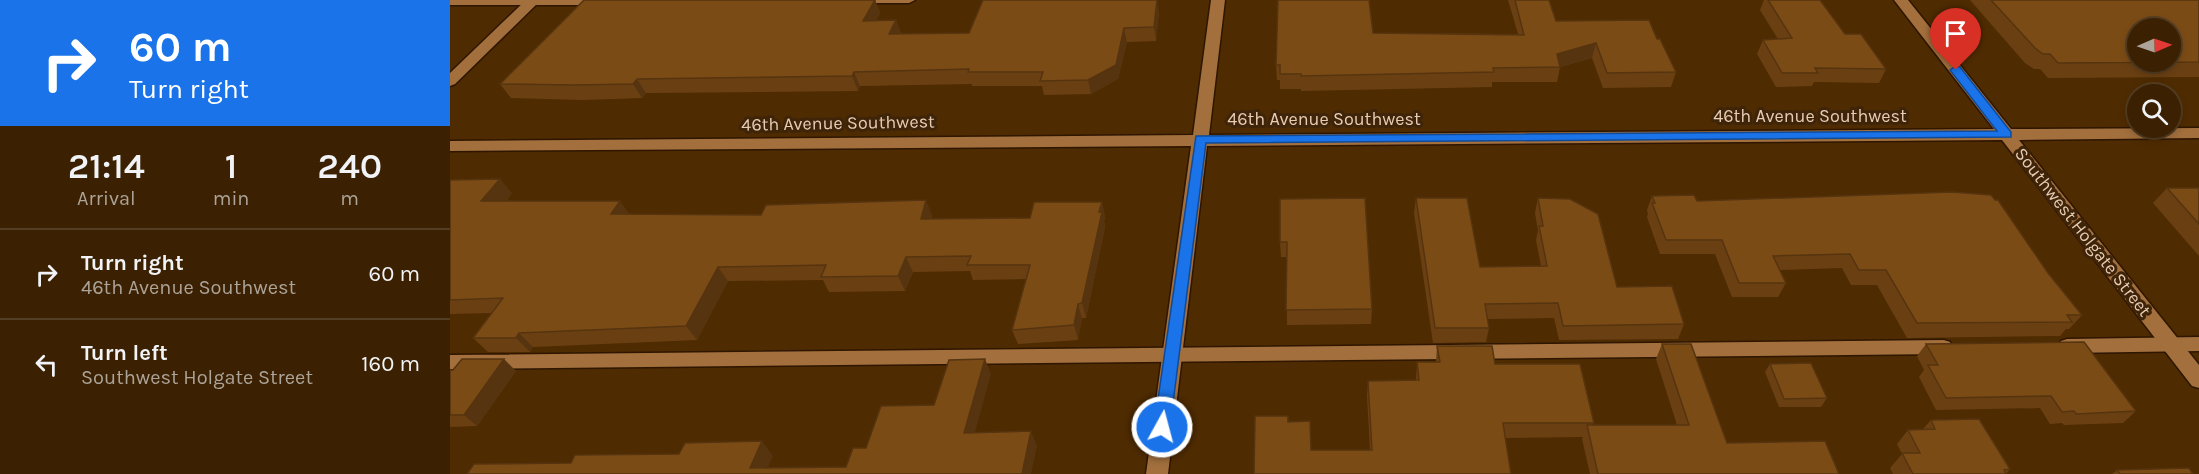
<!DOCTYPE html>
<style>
body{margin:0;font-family:Karla,sans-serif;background:#462d10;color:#f1f3f6;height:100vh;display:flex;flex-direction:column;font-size:22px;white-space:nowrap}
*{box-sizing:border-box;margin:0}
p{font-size:20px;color:#aca399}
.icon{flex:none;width:33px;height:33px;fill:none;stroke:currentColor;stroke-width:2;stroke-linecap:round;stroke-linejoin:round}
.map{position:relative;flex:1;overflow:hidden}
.side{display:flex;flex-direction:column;background:#3b2001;width:450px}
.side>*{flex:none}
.guide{background:#1a73e8;color:#fff;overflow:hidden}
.needle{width:39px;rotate:88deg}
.tools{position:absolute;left:1677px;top:18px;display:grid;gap:12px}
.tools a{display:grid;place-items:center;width:54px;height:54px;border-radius:50%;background:#3b2001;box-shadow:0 3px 9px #0003,0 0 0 2px #543e23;font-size:30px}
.pin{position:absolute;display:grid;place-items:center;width:51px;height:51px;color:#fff;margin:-62px -26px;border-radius:50% 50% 50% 0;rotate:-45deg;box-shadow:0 0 6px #0007}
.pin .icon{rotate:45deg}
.me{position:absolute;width:66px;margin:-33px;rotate:7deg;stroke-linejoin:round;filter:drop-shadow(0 0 4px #0008)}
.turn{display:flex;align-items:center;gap:21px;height:126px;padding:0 30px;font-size:27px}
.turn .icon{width:78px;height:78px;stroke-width:2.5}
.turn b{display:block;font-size:42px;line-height:51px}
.eta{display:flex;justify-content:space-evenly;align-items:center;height:102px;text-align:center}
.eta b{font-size:36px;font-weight:600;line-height:42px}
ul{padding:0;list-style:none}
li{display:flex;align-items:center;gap:18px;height:90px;padding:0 30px;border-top:2px solid #543e23}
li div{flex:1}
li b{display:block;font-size:22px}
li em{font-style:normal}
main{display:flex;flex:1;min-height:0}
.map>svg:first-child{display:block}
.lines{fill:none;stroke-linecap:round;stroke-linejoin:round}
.lane-casing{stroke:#2e1600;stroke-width:3}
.street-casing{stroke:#2e1600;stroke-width:3}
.lane{fill:#a26f3d;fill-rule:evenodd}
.street{fill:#a26f3d;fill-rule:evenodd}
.wall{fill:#6a4013}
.shaded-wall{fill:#56340f}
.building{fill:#7b4b16;stroke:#56340f;stroke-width:1.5;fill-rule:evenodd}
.route{fill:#1a73e8;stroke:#114b97;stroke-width:1.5}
.labels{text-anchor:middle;stroke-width:6;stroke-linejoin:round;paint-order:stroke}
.street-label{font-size:18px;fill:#e8ccb3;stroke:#3e2409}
</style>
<main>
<section class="side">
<div class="guide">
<div class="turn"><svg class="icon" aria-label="right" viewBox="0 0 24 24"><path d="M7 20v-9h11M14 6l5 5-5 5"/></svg><div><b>60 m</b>Turn right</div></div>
</div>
<div class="eta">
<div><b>21:14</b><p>Arrival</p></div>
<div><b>1</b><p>min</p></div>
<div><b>240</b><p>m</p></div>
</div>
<ul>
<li><svg class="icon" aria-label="right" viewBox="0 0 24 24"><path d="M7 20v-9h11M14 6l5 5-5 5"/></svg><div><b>Turn right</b><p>46th Avenue Southwest</p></div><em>60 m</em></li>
<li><svg class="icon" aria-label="left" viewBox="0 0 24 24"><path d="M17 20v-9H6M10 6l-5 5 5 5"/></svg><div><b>Turn left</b><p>Southwest Holgate Street</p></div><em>160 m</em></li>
</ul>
</section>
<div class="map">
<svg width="1749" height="474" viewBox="0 0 1749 474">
<rect width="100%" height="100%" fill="#4f2b01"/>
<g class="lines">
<defs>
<path id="lane" d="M0,0H157L159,2L153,5H0Z
M399,0H465L459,3H405Z
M1749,337V351L1617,353L1611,351L1609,346L1611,341L1617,339Z
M1494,340L1500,342L1502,347L1500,352L1494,354L0,369V355Z"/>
<path id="street" d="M76,0H91L5,84L0,86V73Z
M761,0H775L759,135L1544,129L1444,0H1458L1561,129L1749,128V138L1569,140L1749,365V388L1742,386L1552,140L757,146L718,474H696L741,146L0,151V141L743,135Z"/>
</defs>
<use href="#lane" class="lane-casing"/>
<use href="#street" class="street-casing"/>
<use href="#lane" class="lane"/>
<use href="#street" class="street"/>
</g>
<path class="wall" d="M425,0L430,13L426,20H446L451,34L519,33L709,11L706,41L677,42L668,79L641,94L594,95L592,86H522V84L410,86L408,91L196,93L192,98L133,100L61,98L50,84Z
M1058,0H1099L1106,21L1207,39L1226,72L1221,87L1153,88L1142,58L1110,67L1107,82H1042V87L851,91V89H830V80H827L826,65L923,33L1068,34Z
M1314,0H1370L1395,34L1436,69L1429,83L1364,82L1362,86L1326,87L1307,54L1313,40L1328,39L1310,10Z
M1520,0H1749V77L1598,78L1590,69H1584L1575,63Z
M0,180L62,193L56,201L180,214L482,215L481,219L580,218L652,202L655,217L654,221L655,227L636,318H632L628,340L568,344L562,330L576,279L523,280L520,271L463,272L455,291L379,292L373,280L278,281L247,340L83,347L80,352H38L23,338L42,313L0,314Z
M1717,188H1749V256L1703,203Z
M1202,196L1247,201L1598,273L1632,315L1619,329H1616L1610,336L1457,338L1427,285H1401L1392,268L1330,270L1336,283L1328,297H1282L1265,254H1210L1197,217L1198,214L1197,210Z
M915,198L922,309L921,324L837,325L836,257H831L830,242Z
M966,198L1030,267L1091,266L1086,240L1088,231L1085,213L1088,198L1167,287L1234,324L1228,339L1109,340L1104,318L1037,319L1039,328L1036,342L983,343L964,213Z
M1212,344L1277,443L1389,474H1140L1132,439L1133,437L1055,438L804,474L839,422L861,450H920L917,396L918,381L966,380L967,362H986L987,346L1045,364L1144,423L1143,425H1227L1206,359Z
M1476,344L1686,411L1673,423L1614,425L1612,423L1600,424L1590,408L1486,410L1469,377L1474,370L1467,356Z
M1320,364L1377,398L1371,407H1329L1315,372Z
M0,370H3L66,371L27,426L0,427Z
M1481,420L1560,469L1556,474H1443L1440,468L1452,454L1447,444L1458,430L1473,429Z
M1667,470L1743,474H1662Z"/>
<path class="shaded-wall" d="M425,0L430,13L419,35L413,21Z
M707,0L709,11L706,41L704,27Z
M446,20L451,34H439Z
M674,28L677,42L668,79L641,94L638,80Z
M1146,43L1142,58L1110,67L1107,54Z
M404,72L410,86L408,91L402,76Z
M187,79L196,93L192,98L183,84Z
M50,179L62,193L43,216L31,201Z
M476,200L482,215L477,234L471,219Z
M170,201L181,216L161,214Z
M652,202L655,217L654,221L655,227L636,318L632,303Z
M456,257L463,272L455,291L448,276Z
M268,267L278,281L247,340L236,326Z
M628,304L632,318L628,340L624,325Z
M69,333L83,347L80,352L66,338Z
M54,359L66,371L27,426L14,415Z
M535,359L541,374L521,447L514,433Z
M581,431L587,446L581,474H572Z
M312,441L323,456L315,474L300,468Z"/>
<path class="building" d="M134,0H425L413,21L446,20L439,34L519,33L533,0H707L704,27L674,28L666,65L638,80L590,81L593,72H518L519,69L404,72L402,76L187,79L183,84L124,85L50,84Z
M828,0H919L923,33L1074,35L1065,0H1099L1106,21L1199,20L1207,39H1210L1226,72L1157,73L1146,43L1107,54L1110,67L1043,68L1044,72L851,76V74H830V65H826Z
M1318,0H1370L1395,34H1411L1436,69L1365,68L1368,73H1332L1313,40L1342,38Z
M1541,0H1749V62L1608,63L1600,54H1593L1585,48ZM1688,28H1720V62H1688Z
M50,179L31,201H170L161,214L311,215L316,205L476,200L471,219L580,218L584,202H652L649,212H652L632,303L628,304L624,325L562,330L580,265H517L521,256L456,257L448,276L371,277L376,265L268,267L236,326L69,333L66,338H23L53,298L0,300V180Z
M1717,188H1749V224Z
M1502,192L1541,195L1545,200H1548L1598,273L1632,315H1617L1622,322L1467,323L1436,270H1409L1400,254L1323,256L1336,283H1289L1272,240H1216L1202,203H1205L1202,196L1244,195L1247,201Z
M915,198L922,309L836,310L837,242H830V199Z
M966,198H1017L1030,267L1097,266L1089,226H1093L1088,198L1120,199L1148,214L1167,287L1222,286L1234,324L1113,326L1108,303L1035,304L1039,328H985Z
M1634,342L1686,411L1626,414L1624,411L1612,412L1601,396L1496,398L1478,365H1488L1476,344Z
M1212,344H1241L1277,443L1375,441L1389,474H1148L1137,425H1239Z
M987,346H1042L1045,364H1130L1144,423H1053L1061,474H804L805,416H838V422L860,421L861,450H922L918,381L969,380L967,362H990Z
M12,359H54L14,415H0V370H3Z
M535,359L514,433L581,431L572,474H17L24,464L121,463L125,455L229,454L235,443L312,441L300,468L396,467L403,448H416L431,406L484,405L499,360Z
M1361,363L1377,398L1334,399L1320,364Z
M1529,419L1560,469L1554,470L1556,474H1463L1452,453H1470L1458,430L1485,429L1481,420Z
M1739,468L1743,474H1670L1667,470Z"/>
<path class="route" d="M1506,66L1510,67L1561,132V137L756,143L720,427L718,432L712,434L707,432L704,427L746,136L1547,131L1500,70Z"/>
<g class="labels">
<g class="street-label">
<text x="1360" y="122">46th Avenue Southwest</text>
<text x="874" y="125">46th Avenue Southwest</text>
<text transform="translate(388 123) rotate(-1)" y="6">46th Avenue Southwest</text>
<text transform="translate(1633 232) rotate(52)" y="6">Southwest Holgate Street</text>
</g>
</g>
</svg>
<div class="tools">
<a><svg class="needle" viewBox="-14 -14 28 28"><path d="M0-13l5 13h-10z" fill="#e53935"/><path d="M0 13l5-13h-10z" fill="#aca399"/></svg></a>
<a><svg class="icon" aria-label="search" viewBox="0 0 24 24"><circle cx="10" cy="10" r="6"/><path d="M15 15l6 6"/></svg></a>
</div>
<div class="pin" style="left:1506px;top:70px;background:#d93025"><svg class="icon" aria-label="arrive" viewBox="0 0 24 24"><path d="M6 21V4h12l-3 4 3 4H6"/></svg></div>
<svg class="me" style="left:712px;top:427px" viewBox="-20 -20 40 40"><circle r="17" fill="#1a73e8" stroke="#fff" stroke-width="3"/><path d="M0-11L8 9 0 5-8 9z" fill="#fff"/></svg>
</div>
</main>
